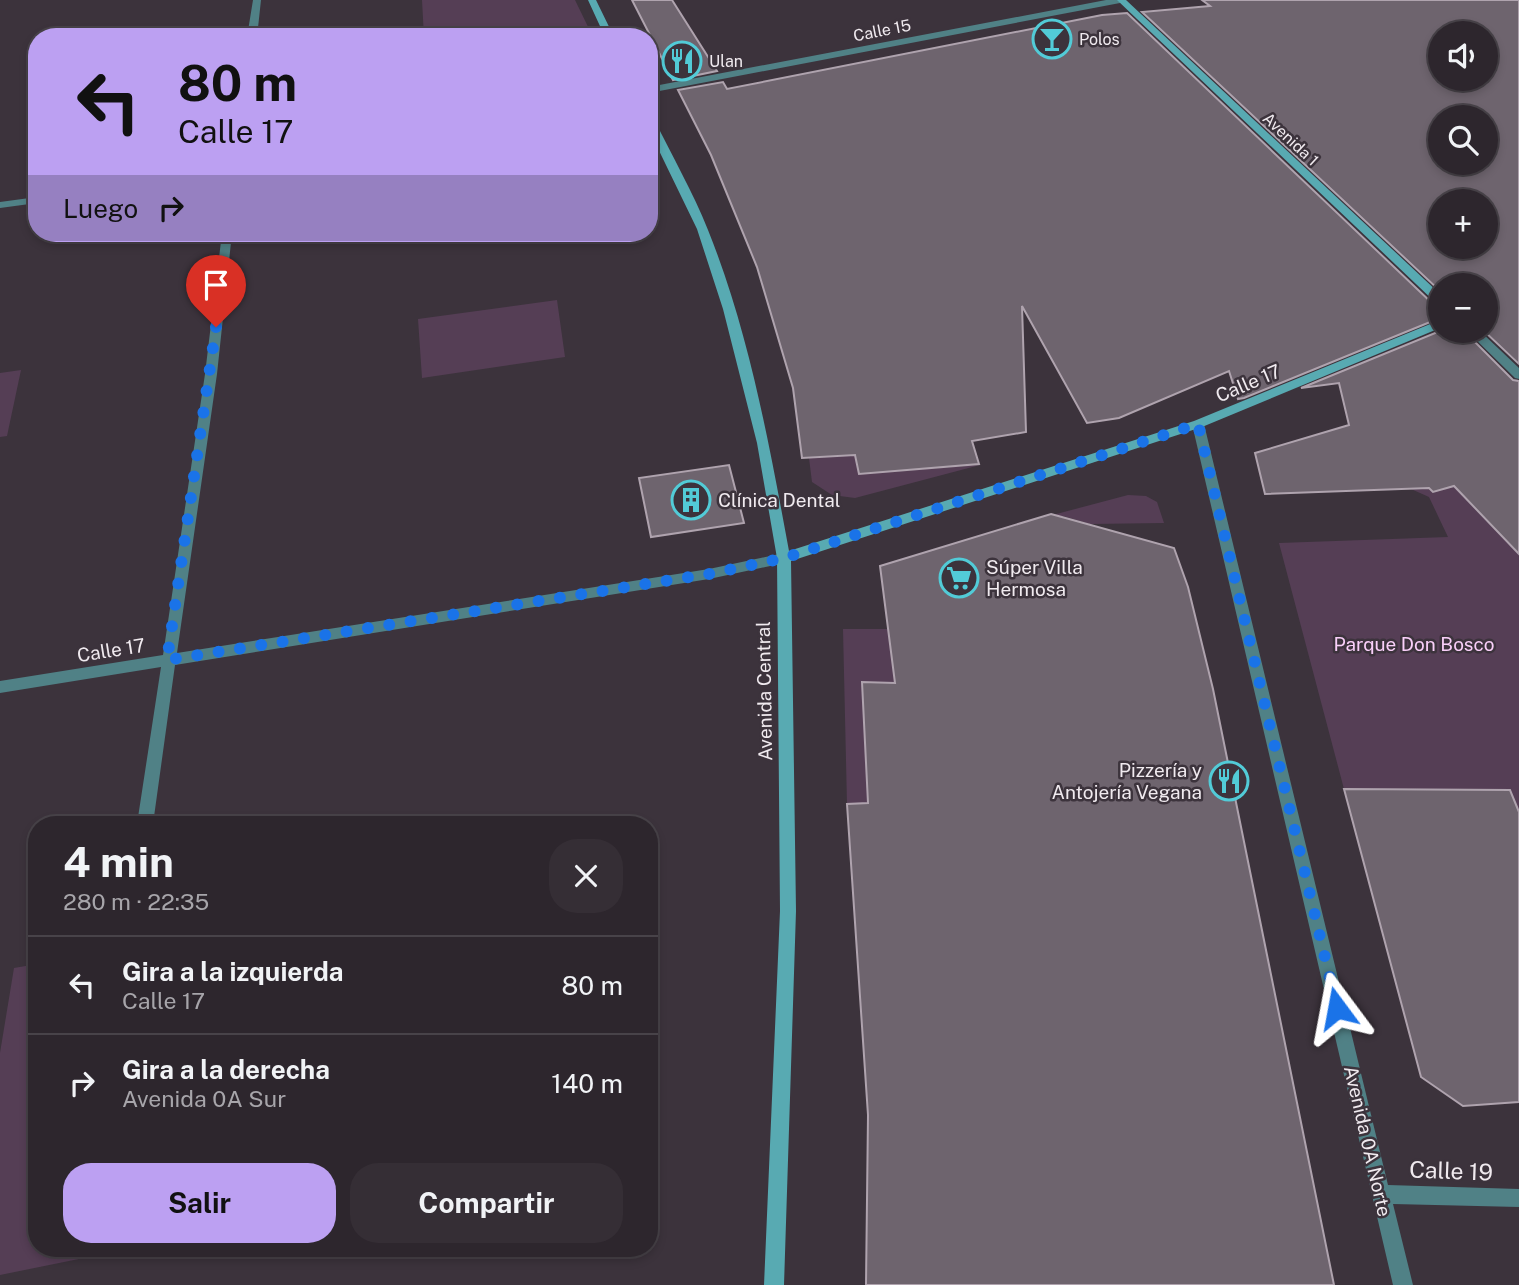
<!DOCTYPE html>
<html lang="es">
<meta charset="utf-8">
<style>
body{margin:0;font-family:"Public Sans",sans-serif;background:#352e35;color:#f1f3f6;height:100vh;display:flex;flex-direction:column;font-size:26px;white-space:nowrap}
*{box-sizing:border-box;margin:0}
p{font-size:23px;color:#a7a5aa}
.icon{flex:none;width:38px;height:38px;fill:none;stroke:currentColor;stroke-width:2;stroke-linecap:round;stroke-linejoin:round}
.map{position:relative;flex:1;overflow:hidden}
.drawer{position:absolute;left:28px;top:816px;width:630px;height:441px;display:flex;flex-direction:column;background:#2d262d;border-radius:28px;box-shadow:0 4px 10px #0003,0 0 0 2px #484349}
.drawer>*{flex:none}
.hud{position:absolute;left:28px;top:28px;width:630px;height:214px;border-radius:28px;box-shadow:0 4px 10px #0003,0 0 0 2px #484349;background:#bca0f2;color:#111;overflow:hidden}
.tools{position:absolute;left:1428px;top:21px;display:grid;gap:14px}
.tools a{display:grid;place-items:center;width:70px;height:70px;border-radius:50%;background:#2d262d;box-shadow:0 4px 10px #0003,0 0 0 2px #484349;font-size:35px}
.pin{position:absolute;display:grid;place-items:center;width:60px;height:60px;color:#fff;margin:-72px -30px;border-radius:50% 50% 50% 0;rotate:-45deg;box-shadow:0 0 7px #0007}
.pin .icon{rotate:45deg}
.me{position:absolute;width:77px;margin:-38px;rotate:347deg;stroke-linejoin:round;filter:drop-shadow(0 0 5px #0008)}
.turn{display:flex;align-items:center;gap:24px;height:147px;padding:0 35px;font-size:32px}
.turn .icon{width:91px;height:91px;stroke-width:2.5}
.turn b{display:block;font-size:49px;line-height:60px}
.then{display:flex;align-items:center;height:66px;padding:0 35px;background:#0003;gap:14px;font-size:26px}
.round{display:grid;place-items:center;flex:none;width:74px;height:74px;border-radius:28px;background:#352e35}
.headline{display:flex;align-items:center;justify-content:space-between;height:119px;padding:0 35px}
h1{font-size:42px;font-weight:700;line-height:52px}
.button{display:flex;gap:14px;margin-top:auto;padding:14px 35px}
.button a{flex:1;height:80px;border-radius:28px;background:#bca0f2;color:#111;font-size:28px;font-weight:700;line-height:80px;text-align:center}
.button a+a{background:#352e35;color:#f1f3f6}
ul{padding:0;list-style:none}
li{display:flex;align-items:center;gap:21px;height:98px;padding:0 35px;border-top:2px solid #484349}
li div{flex:1}
li b{display:block;font-size:26px}
li em{font-style:normal}
.map>svg:first-child{display:block}
.green{fill:#553e55}
.building{fill:#6e646e;stroke:#afa3ae;stroke-width:2;fill-rule:evenodd}
.lines{fill:none;stroke-linecap:round;stroke-linejoin:round}
.minor{fill:#508186;fill-rule:evenodd}
.secondary{fill:#58aab2;fill-rule:evenodd}
.route{stroke:#1a73e8;stroke-width:12;stroke-dasharray:0 21.6}
.labels{text-anchor:middle;stroke-width:5;stroke-linejoin:round;paint-order:stroke}
.far-street-label{font-size:16px;fill:#f0eaef;stroke:#3c333c}
.far-poi-label{font-size:16px;fill:#f0eaef;stroke:#3c333c;text-anchor:start}
.street-label{font-size:19px;fill:#f0eaef;stroke:#3c333c}
.poi-label{font-size:19px;fill:#f0eaef;stroke:#3c333c;text-anchor:start}
.park-label{font-size:19px;fill:#f9cff9;stroke:#3c333c}
.near-street-label{font-size:23px;fill:#f0eaef;stroke:#3c333c}
</style>
<div class="map">
<svg width="1519" height="1285" viewBox="0 0 1519 1285">
<rect width="100%" height="100%" fill="#3c333c"/>
<path class="green" d="M422,0H575L593,37H424Z
M557,300L565,357L422,378L418,319Z
M21,370L7,436L0,437V373Z
M1377,432L1433,492L1454,486L1519,554V812L1509,790L1344,789L1279,543L1448,537L1429,497L1411,489Z
M855,455L859,474L980,465L855,498L832,495L812,482L809,458Z
M1128,495L1146,496L1157,502L1164,523L1090,524L1063,516L1030,521Z
M843,629H888L895,683L862,682L868,803L847,804Z
M37,964V1248H133L0,1275V1053L14,968Z"/>
<path class="building" d="M632,0H672L717,71L673,80Z
M1202,0H1519V364L1484,331H1486V285H1440V291L1142,12L1210,6ZM1440,33H1486V79H1440ZM1440,117H1486V163H1440ZM1440,201H1486V247H1440Z
M1127,13L1434,305L1440,306V318L1244,398L1238,399L1229,371L1119,418L1087,423L1022,306L1026,432L972,441L979,464L859,474L855,455L802,458L793,388L757,267L711,155L678,90L723,82L727,89L1102,15Z
M1440,331H1464L1513,380L1519,381V554L1454,486L1433,492L1429,488L1265,494L1255,453L1349,425L1339,383L1301,388Z
M729,465L744,523L651,537L639,478Z
M1051,514L1174,548L1188,587L1213,689L1334,1285H866L868,1115L847,804L868,803L862,682L895,683L880,566Z
M1344,789L1510,790L1519,812V1102L1463,1106L1421,1077Z"/>
<g class="lines">
<path class="minor" d="M253,0H261L257,37H247Z
M1106,0H1124L1120,3L649,93V87Z
M37,197V203L0,208V202Z
M222,233H232L217,374L177,653L709,569L784,553L791,558L789,562L709,579L175,665L153,824H137L161,667L0,693V681L163,655L205,374Z
M1467,331H1480L1519,368V379L1515,378Z
M1198,420L1204,424L1388,1185L1519,1189V1207L1393,1204L1413,1285H1393L1192,424Z"/>
<path class="secondary" d="M588,0H596L614,37H605Z
M1117,0H1126L1440,294V304L1436,303Z
M649,116L654,119C672,156 693,192 708,230C749,332 769,443 789,551L1194,421L1440,320V328L1202,427L791,561L796,911L784,1285H764L780,911L777,558L757,443L723,309L697,229L649,130Z"/>
</g>
<g class="lines">
<path class="route" d="M216,327L167,660L709,574L784,558L1198,424L1337,1008"/>
</g>
<defs>
<symbol id="bar-ring" viewBox="-11 -11 22 22"><circle r="9.5" fill="#3c333c" stroke="#52cbd7" stroke-width="1.5"/><path d="M-6-5H6L.8 .8V4.5H3.5V6h-7V4.5H-.8V.8Z" fill="#52cbd7"/></symbol>
<symbol id="restaurant-ring" viewBox="-11 -11 22 22"><circle r="9.5" fill="#3c333c" stroke="#52cbd7" stroke-width="1.5"/><path d="M-5-6h1v4h1v-4h1v4h1v-4h1v5L-1.5 .5V6h-2V.5L-5-1ZM5-6V6H3V1.5H1.5Q1.5-4 5-6Z" fill="#52cbd7"/></symbol>
<symbol id="building-ring" viewBox="-11 -11 22 22"><circle r="9.5" fill="#3c333c" stroke="#52cbd7" stroke-width="1.5"/><path d="M-4-6H4V6H1V3H-1V6H-4ZM-2.5-4.3h1.7v1.8h-1.7ZM.8-4.3h1.7v1.8H.8ZM-2.5-1h1.7V.8h-1.7ZM.8-1h1.7V.8H.8Z" fill="#52cbd7"/></symbol>
<symbol id="supermarket-ring" viewBox="-11 -11 22 22"><circle r="9.5" fill="#3c333c" stroke="#52cbd7" stroke-width="1.5"/><path d="M-6-5.5h2.5l.6 2H6L4.5 2H-2.5L-4.4-4H-6ZM-1.5 3.2a1.3 1.3 0 1 0 .1 0ZM3 3.2a1.3 1.3 0 1 0 .1 0Z" fill="#52cbd7"/></symbol>
</defs>
<g fill-rule="evenodd">
<use href="#bar-ring" x="1030" y="17" width="44" height="44"/>
<use href="#restaurant-ring" x="660" y="39" width="44" height="44"/>
<use href="#building-ring" x="669" y="478" width="44" height="44"/>
<use href="#supermarket-ring" x="937" y="556" width="44" height="44"/>
<use href="#restaurant-ring" x="1207" y="759" width="44" height="44"/>
</g>
<g class="labels">
<g class="far-street-label">
<text transform="translate(882 30) rotate(-11)" y="6">Calle 15</text>
<text transform="translate(1291 139) rotate(43)" y="6">Avenida 1</text>
</g>
<g class="far-poi-label">
<text x="1079" y="45">Polos</text>
<text x="709" y="67">Ulan</text>
</g>
<g class="street-label">
<text transform="translate(1248 383) rotate(-23)" y="7">Calle 17</text>
<text transform="translate(111 650) rotate(-9)" y="7">Calle 17</text>
<text transform="translate(764 691) rotate(-91)" y="7">Avenida Central</text>
<text transform="translate(1368 1141) rotate(77)" y="7">Avenida 0A Norte</text>
</g>
<g class="poi-label">
<text x="718" y="507">Clínica Dental</text>
<text x="986" y="574">Súper Villa<tspan x="986" dy="22">Hermosa</tspan></text>
<text x="1202" y="777" text-anchor="end">Pizzería y<tspan x="1202" dy="22">Antojería Vegana</tspan></text>
</g>
<g class="park-label">
<text x="1414" y="651">Parque Don Bosco</text>
</g>
<g class="near-street-label">
<text transform="translate(1451 1171) rotate(2)" y="8">Calle 19</text>
</g>
</g>
</svg>
<div class="tools">
<a><svg class="icon" aria-label="sound" viewBox="0 0 24 24"><path d="M4 9h4l5-4v14l-5-4H4zM17 9q2 3 0 6"/></svg></a>
<a><svg class="icon" aria-label="search" viewBox="0 0 24 24"><circle cx="10" cy="10" r="6"/><path d="M15 15l6 6"/></svg></a>
<a>+</a>
<a>−</a>
</div>
<div class="pin" style="left:216px;top:327px;background:#d93025"><svg class="icon" aria-label="arrive" viewBox="0 0 24 24"><path d="M6 21V4h12l-3 4 3 4H6"/></svg></div>
<svg class="me" style="left:1337px;top:1008px" viewBox="-20 -20 40 40"><path d="M0-17L14 15 0 8-14 15z" fill="#1a73e8" stroke="#fff" stroke-width="4"/></svg>
<div class="hud">
<div class="turn"><svg class="icon" aria-label="left" viewBox="0 0 24 24"><path d="M17 20v-9H6M10 6l-5 5 5 5"/></svg><div><b>80 m</b>Calle 17</div></div>
<div class="then">Luego<svg class="icon" aria-label="right" viewBox="0 0 24 24"><path d="M7 20v-9h11M14 6l5 5-5 5"/></svg></div>
</div>
<section class="drawer">
<div class="headline"><div><h1>4 min</h1><p>280 m · 22:35</p></div><a class="round"><svg class="icon" aria-label="close" viewBox="0 0 24 24"><path d="M6 6l12 12M18 6L6 18"/></svg></a></div>
<ul>
<li><svg class="icon" aria-label="left" viewBox="0 0 24 24"><path d="M17 20v-9H6M10 6l-5 5 5 5"/></svg><div><b>Gira a la izquierda</b><p>Calle 17</p></div><em>80 m</em></li>
<li><svg class="icon" aria-label="right" viewBox="0 0 24 24"><path d="M7 20v-9h11M14 6l5 5-5 5"/></svg><div><b>Gira a la derecha</b><p>Avenida 0A Sur</p></div><em>140 m</em></li>
</ul>
<div class="button"><a>Salir</a><a>Compartir</a></div>
</section>
</div>
